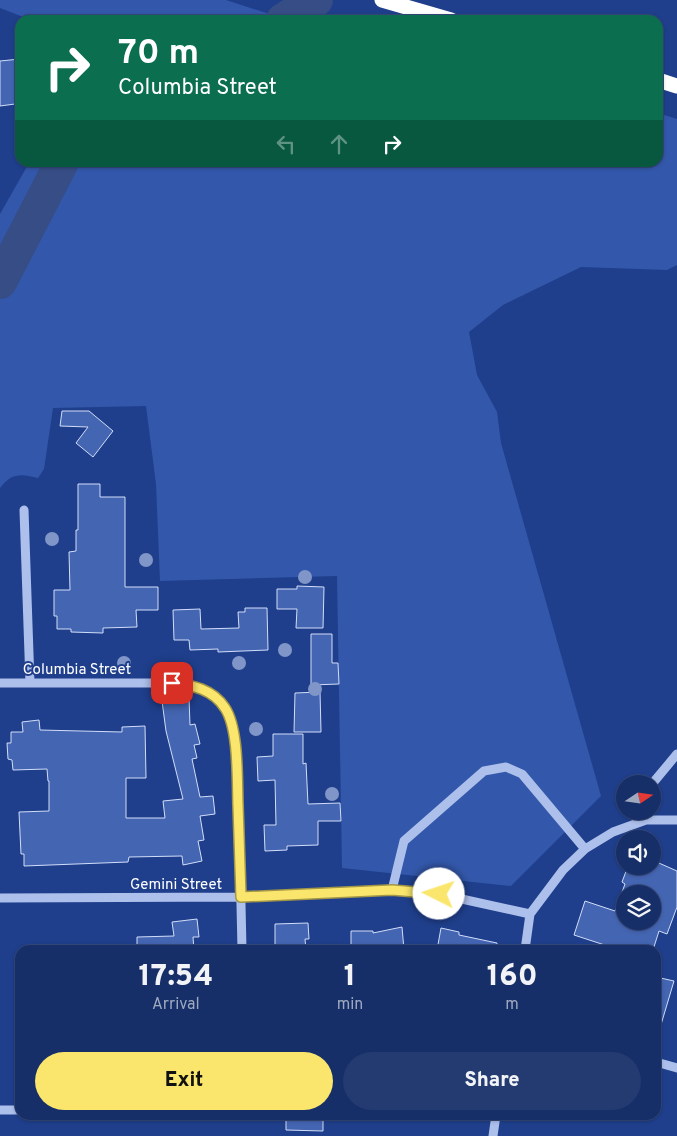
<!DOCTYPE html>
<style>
body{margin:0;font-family:Overpass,sans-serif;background:#243b71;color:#f1f3f6;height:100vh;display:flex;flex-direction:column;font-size:19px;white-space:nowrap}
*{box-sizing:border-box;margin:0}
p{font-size:16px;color:#9ea9c0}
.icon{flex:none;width:28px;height:28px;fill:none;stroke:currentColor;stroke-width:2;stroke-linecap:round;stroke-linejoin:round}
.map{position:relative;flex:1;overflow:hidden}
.sheet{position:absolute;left:15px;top:945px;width:646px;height:175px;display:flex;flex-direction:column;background:#172f69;border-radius:15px;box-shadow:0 1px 4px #0004,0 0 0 1px #364a7d}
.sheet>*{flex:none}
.top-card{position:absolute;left:15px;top:15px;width:648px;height:152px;border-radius:15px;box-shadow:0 1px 4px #0004,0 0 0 1px #364a7d;background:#0b6e4f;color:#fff;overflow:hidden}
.needle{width:32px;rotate:77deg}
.controls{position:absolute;left:616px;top:775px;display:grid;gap:10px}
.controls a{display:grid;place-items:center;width:45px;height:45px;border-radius:50%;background:#172f69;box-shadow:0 1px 4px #0004,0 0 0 1px #364a7d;font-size:25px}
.pin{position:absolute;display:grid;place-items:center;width:42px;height:42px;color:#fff;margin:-21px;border-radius:10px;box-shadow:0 2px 8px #0006}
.me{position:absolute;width:55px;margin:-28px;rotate:274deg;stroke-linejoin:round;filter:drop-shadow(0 0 4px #0008)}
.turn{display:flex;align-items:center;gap:18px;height:105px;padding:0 20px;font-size:22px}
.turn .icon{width:65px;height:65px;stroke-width:2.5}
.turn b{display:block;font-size:35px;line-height:42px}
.lanes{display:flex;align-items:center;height:48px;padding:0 20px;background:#0003;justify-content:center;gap:25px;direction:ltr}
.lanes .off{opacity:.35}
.eta{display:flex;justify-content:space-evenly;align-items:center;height:85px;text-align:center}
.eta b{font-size:30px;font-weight:800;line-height:35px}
.button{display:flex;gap:10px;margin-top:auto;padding:10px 20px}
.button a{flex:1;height:58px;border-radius:30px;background:#fae66d;color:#111;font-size:20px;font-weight:800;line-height:58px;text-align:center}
.button a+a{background:#243b71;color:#f1f3f6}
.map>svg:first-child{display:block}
.green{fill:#3357aa}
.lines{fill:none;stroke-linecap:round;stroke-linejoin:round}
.river{stroke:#364d86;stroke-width:34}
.building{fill:#4465b2;stroke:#d2def9;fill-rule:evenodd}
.minor{stroke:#adc0ec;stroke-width:9}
.highway{stroke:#fff;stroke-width:15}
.tree{fill:#8196c8}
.route-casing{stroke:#a29647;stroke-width:12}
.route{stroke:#fae66d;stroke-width:9}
.labels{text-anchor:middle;stroke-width:4;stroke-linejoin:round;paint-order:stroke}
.street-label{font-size:15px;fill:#fff;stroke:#1f3f8c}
</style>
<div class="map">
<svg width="677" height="1136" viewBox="0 0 677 1136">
<rect width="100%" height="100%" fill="#1f3f8c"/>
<path class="green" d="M0,0H226L288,20H31L0,8Z
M658,113L677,119V265L667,270L581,267L503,305L469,332L477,375L497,412L501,443L601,796L511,886L342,868L337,576L160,581L156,484L146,406L53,408L44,469L38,478C21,474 12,472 0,488V214L29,163L658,162Z"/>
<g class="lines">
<path class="river" d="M283,20L316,0
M0,282L62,162"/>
</g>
<path class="building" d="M20,59V96L15,104L0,106V61Z
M62,411H89L113,431L93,457L76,443L88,427L60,426Z
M78,484H100V497H125V587H158V610H136L137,627L103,628V633L71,632V629H57V616H54V590H70L69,552L76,551V530H78Z
M297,586L324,587L323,628H296L297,609H277V589H297Z
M245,608H267L268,650L218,652V649L190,650L189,640H174L173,610L200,609L201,629L239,628L238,612H245Z
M311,634H332V663H338L339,684L311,685Z
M320,692L321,732H294L295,693Z
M189,698L190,725L195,724L200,744L194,745L197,758L192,759L200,797L213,796L215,814L200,816L204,840L198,841L202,861L183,865L182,856L129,857L128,862L24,866V854H21L19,812L49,811V781H48L47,769L13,770L12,760L8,759L7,743H11V732H23L22,722L39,720L40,730L122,732V727L145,726L146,778H126V818H165L163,801L183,799L166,731L162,701Z
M273,734H303V764L306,763L308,804L340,803L341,821H318V845L287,846V850L265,851L264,825H276L275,780L258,781L257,757L273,756Z
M652,860L677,871V907L667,934L659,931L653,950H620L574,935L585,901L615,911L625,884L622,882L628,866H652ZM625,894H652V921H625Z
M197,919L199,937H193L194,950H137V937L174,936L172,922Z
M308,923L309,939H305L306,950H275V924Z
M402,927L404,950H351V931H373V933Z
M441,928L459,932V935L497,943V950H437Z
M656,977L674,981L660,1028H656Z
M286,1115H323V1131L286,1130Z"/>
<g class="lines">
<path class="minor" d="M24,510L30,683
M0,683H172C192,685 213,689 225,708C239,728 237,780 238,805C240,853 241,902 242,950
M652,784L677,754
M392,890L404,841L484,771L506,767L522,774L585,849
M0,898L241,897L392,890L439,894L530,914
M525,950L530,914L563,870L585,849L613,832L646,820H677
M656,1062L677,1068
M0,1110H20
M493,1136L496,1115"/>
<path class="highway" d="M382,0L451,20
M658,80L677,86"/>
</g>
<g class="tree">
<circle cx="52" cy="539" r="7"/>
<circle cx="146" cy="560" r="7"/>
<circle cx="305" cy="577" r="7"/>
<circle cx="285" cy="650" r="7"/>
<circle cx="124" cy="663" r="7"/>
<circle cx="239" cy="663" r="7"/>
<circle cx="315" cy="689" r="7"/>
<circle cx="256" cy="729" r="7"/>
<circle cx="332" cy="794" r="7"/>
</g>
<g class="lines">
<defs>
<path id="route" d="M172,683C192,685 213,689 225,708C239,729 237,780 238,805C239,836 240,866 241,897L392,890L439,894"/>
</defs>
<use href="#route" class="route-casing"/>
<use href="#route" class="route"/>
</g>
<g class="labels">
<g class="street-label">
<text x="77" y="674">Columbia Street</text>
<text x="176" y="889">Gemini Street</text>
</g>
</g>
</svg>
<div class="controls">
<a><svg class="needle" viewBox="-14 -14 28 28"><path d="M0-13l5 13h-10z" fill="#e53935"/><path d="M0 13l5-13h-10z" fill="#9ea9c0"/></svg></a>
<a><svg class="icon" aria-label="sound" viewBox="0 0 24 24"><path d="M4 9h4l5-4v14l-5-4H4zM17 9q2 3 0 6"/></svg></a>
<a><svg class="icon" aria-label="layers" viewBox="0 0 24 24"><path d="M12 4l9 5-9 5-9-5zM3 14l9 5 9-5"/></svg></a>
</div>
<div class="pin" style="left:172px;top:683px;background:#d93025"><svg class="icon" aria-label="arrive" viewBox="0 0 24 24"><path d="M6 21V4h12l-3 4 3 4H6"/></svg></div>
<svg class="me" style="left:439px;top:894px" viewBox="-20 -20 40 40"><circle r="19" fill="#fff"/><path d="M0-13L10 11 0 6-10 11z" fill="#fae66d"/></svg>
<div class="top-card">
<div class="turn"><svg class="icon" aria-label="right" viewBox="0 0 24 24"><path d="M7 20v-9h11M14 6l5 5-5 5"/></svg><div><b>70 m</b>Columbia Street</div></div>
<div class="lanes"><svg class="icon off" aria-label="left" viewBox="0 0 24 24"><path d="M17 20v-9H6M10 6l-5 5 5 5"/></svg><svg class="icon off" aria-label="ahead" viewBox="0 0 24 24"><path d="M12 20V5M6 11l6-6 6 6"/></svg><svg class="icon" aria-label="right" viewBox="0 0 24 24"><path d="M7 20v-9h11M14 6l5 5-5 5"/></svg></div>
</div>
<section class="sheet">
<div class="eta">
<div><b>17:54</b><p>Arrival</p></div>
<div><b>1</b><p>min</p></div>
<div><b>160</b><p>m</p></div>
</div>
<div class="button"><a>Exit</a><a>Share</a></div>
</section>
</div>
